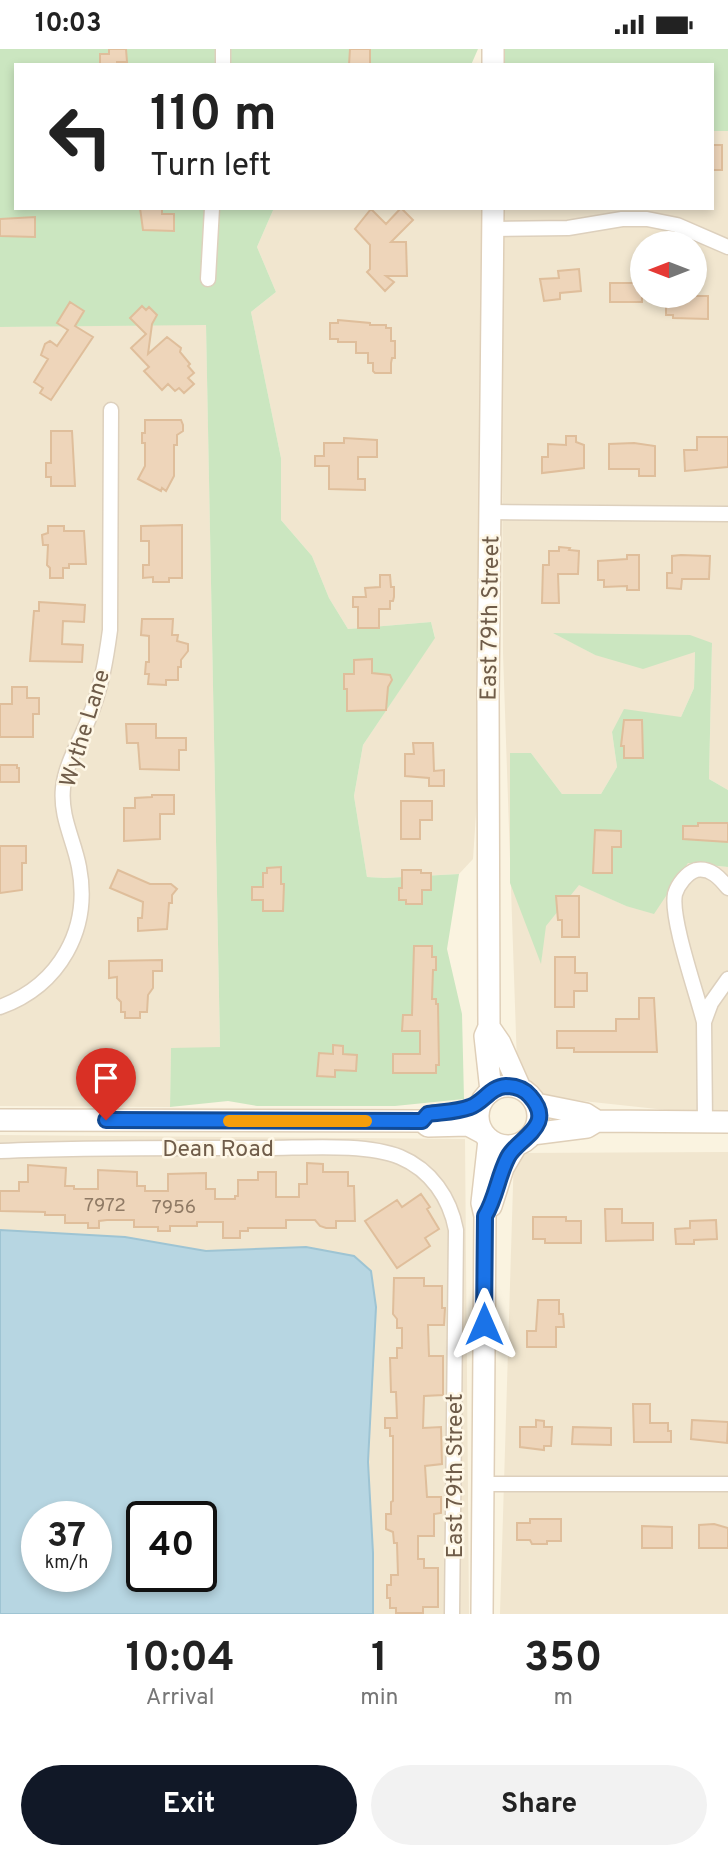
<!DOCTYPE html>
<style>
body{margin:0;font-family:Overpass,sans-serif;background:#f2f2f2;color:#222;height:100vh;display:flex;flex-direction:column;font-size:26px;white-space:nowrap}
*{box-sizing:border-box;margin:0}
p{font-size:23px;color:#767676}
.icon{flex:none;width:38px;height:38px;fill:none;stroke:currentColor;stroke-width:2;stroke-linecap:round;stroke-linejoin:round}
.map{position:relative;height:1565px;overflow:hidden}
.drawer{display:flex;flex-direction:column;background:#fff;flex:1}
.drawer>*{flex:none}
.guide{position:absolute;left:14px;top:14px;width:700px;height:147px;border-radius:0px;box-shadow:0 4px 10px #0003;background:#fff;color:#222;overflow:hidden}
.needle{width:46px;rotate:270deg}
.controls{position:absolute;left:630px;top:182px;display:grid;gap:14px}
.controls a{display:grid;place-items:center;width:77px;height:77px;border-radius:50%;background:#fff;box-shadow:0 4px 10px #0003;font-size:35px}
.speed{position:absolute;left:21px;top:1452px;display:flex;gap:14px;font-size:35px;font-weight:700;text-align:center}
.speed>*{display:grid;place-content:center;width:91px;height:91px;border-radius:50%;background:#fff;box-shadow:0 4px 10px #0003;line-height:1}
.speed small{font-size:18px;font-weight:400}
.speed .limit{border:4px solid #111;border-radius:10px;background:#fff;color:#111}
.pin{position:absolute;display:grid;place-items:center;width:60px;height:60px;color:#fff;margin:-72px -30px;border-radius:50% 50% 50% 0;rotate:-45deg;box-shadow:0 0 7px #0007}
.pin .icon{rotate:45deg}
.me{position:absolute;width:77px;margin:-38px;rotate:0deg;stroke-linejoin:round;filter:drop-shadow(0 0 5px #0008)}
.turn{display:flex;align-items:center;gap:24px;height:147px;padding:0 21px;font-size:32px}
.turn .icon{width:91px;height:91px;stroke-width:2.5}
.turn b{display:block;font-size:49px;line-height:60px}
.eta{display:flex;justify-content:space-evenly;align-items:center;height:119px;text-align:center}
.eta b{font-size:42px;font-weight:700;line-height:49px}
.primary-button{display:flex;gap:14px;margin-top:auto;padding:14px 21px}
.primary-button a{flex:1;height:80px;border-radius:42px;background:#111827;color:#fff;font-size:28px;font-weight:700;line-height:80px;text-align:center}
.primary-button a+a{background:#f2f2f2;color:#222}
.status{display:flex;justify-content:space-between;align-items:center;height:49px;padding:0 35px;background:#fff;direction:ltr}
.status svg{height:19px;fill:currentColor}
.map>svg:first-child{display:block}
.residential{fill:#f1e6cf;fill-rule:evenodd}
.green{fill:#cbe6c0}
.water{fill:#b7d6e2;stroke:#9ec4d3;stroke-width:2;fill-rule:evenodd}
.building{fill:#eed5ba;stroke:#dfbe9b;stroke-width:2}
.lines{fill:none;stroke-linecap:round;stroke-linejoin:round}
.street-casing{stroke:#ddd0bd;stroke-width:17}
.secondary-casing{stroke:#dfcfb8;stroke-width:24}
.street{stroke:#fff;stroke-width:14}
.secondary{stroke:#fff;stroke-width:21}
.route-casing{stroke:#114b97;stroke-width:18}
.route{stroke:#1a73e8;stroke-width:12}
.slow{stroke:#f59e0b;stroke-width:12}
.labels{text-anchor:middle;stroke-width:5;stroke-linejoin:round;paint-order:stroke}
.number-label{font-size:19px;fill:#8f7a65}
.street-label{font-size:23px;fill:#6f5c49;stroke:#fef7e6}
</style>
<div class="status"><b>10:03</b><svg viewBox="0 0 49 12"><path d="M0 12V9h3v3zM5 12V6h3v6zM10 12V3h3v9zM15 12V0h3v12zM26 1h20v11H26zM47 4h2v5h-2z"/></svg></div>
<div class="map">
<svg width="728" height="1565" viewBox="0 0 728 1565">
<rect width="100%" height="100%" fill="#faf3e0"/>
<path class="residential" d="M712,82H728V741L709,730L712,594L555,584L595,606L695,603L694,639L681,668L612,683L617,718L601,745H562L531,704L510,821L541,913L545,877L579,835L626,857L688,814L728,818V1064H694L518,1045L503,604L501,159H712ZM642,194H695V247H642Z
M274,159H483L477,750L473,810L459,825L385,829L367,828L354,747L363,696L435,588L431,573L348,580L329,549L312,507L281,471V409L251,263L276,243L257,198Z
M206,275L220,999L171,1000L170,1058L0,1057V278Z
M0,1086L465,1090L469,1565H373V1504L368,1413L306,1198L206,1202L125,1188L0,1181Z
M728,1103V1565H500L514,1104Z"/>
<path class="green" d="M0,0H478L471,16H16V159H274L257,198L276,243L251,263L281,409V471L312,507L329,549L348,580L431,573L435,589L363,696L354,747L367,828L385,829L459,825L447,900L462,965L464,1050L395,1057H257L228,1052L170,1058L171,999L220,998L206,276L0,278Z
M500,0H728V82H712V16H500Z
M553,584L690,586L712,594L709,730L728,741V818L688,814L654,865L626,857L579,836L546,877L541,915L510,834V704H531L562,745H601L617,718L612,683L624,660L681,668L694,639L695,603L643,620L595,606Z"/>
<path class="water" d="M0,1181L125,1188L206,1202L306,1198L354,1207L371,1222L376,1258L368,1413L373,1504V1565H0ZM37,1468H96V1528H37ZM142,1468H201V1528H142Z"/>
<path class="building" d="M109,0H126L127,13H117V16H100V5H109Z
M350,0H370V16H349Z
M712,96H722V121H712Z
M140,159H162V165H174V182L143,181Z
M401,159L413,171L391,193H406L407,227H386L394,233L385,242L367,223L370,220V196L355,180L371,160L386,175Z
M35,168V188L0,187V170Z
M579,220L581,242L560,244V250L544,252L540,230L559,229L558,222Z
M610,234H642V253H610Z
M666,247H708V270L673,269V266H666Z
M70,253L84,262L75,277L93,288L51,351L40,344L43,339L34,333L48,310L41,306L45,295L50,292L57,297L68,281L57,274Z
M142,257L146,261L149,258L157,266L152,275L148,305L167,288L181,299L180,303L190,315L188,317L194,324L188,329L194,335L184,344L179,339L175,342L168,335L162,341L144,322L149,318L131,299L146,285L130,269Z
M338,271L370,274V276H386V279H391V292H395V309H392L391,314V324H375L373,322V314H368V304H356V293H338V290H330V274H338Z
M145,371H181L183,376V382L177,386V396H174V427L166,442L162,439L161,442L138,430L145,417V394H142V384H145Z
M51,382H72L75,437H51V428H46V414H51Z
M566,387H576V393L584,396V419L542,424V408H548V395L566,396Z
M697,388H728V418L685,422L684,401H697Z
M344,389L377,391V408H358V430H365V441L329,440V417H315V407H324V394H344Z
M634,394L655,397V427H639V420H609V395Z
M182,476V529H169V533H153V528L143,529V516H149V492H141V477Z
M48,477H64V482H84L86,515H69V519H63V529H50V519L47,516L48,496H43L42,486L48,484Z
M559,498L570,499L569,501L579,502L578,525H558L559,554H542L543,516H549V502H559Z
M627,506H639V541H627V537L604,538V531H598V512L627,510Z
M681,506L710,507L709,530H682L681,540L667,539V524H672V507Z
M380,526H390L391,538H394V548L393,552H390V560H379V579H358V558H353V548H366L365,539L380,538Z
M39,553L85,556L84,573L63,572L62,595L83,596L82,613L30,612L34,562H39Z
M142,570H173L172,586H178L177,592L188,595V602L181,611V618H178V631H166V636L148,635L149,625H145L146,613H149V587L141,586Z
M372,610V624L390,626L392,631L388,638L386,661L347,662V640H344V625H354V611Z
M12,638H27V649H39V665H33V688H0V655H12Z
M624,671H642L643,709H624V697H621Z
M126,675H156V689H186V701H179V721L140,720L138,694H127Z
M413,694H433L434,722L444,721V737H429V729L405,727V705H414Z
M0,716H17V719H19V733H0Z
M152,746H174V765H160V790L124,792V759H135V749L152,748Z
M401,752H432V771H420V790H401Z
M698,774H728V793L683,790V777H698Z
M595,781L621,782V798H612V824H593Z
M0,797H26V814H22V841L0,844Z
M281,818V835H284L283,862H263V851H252V838H263V824H267V819Z
M118,821L150,835H171L177,840L172,846V854H169L167,880L138,882V869H142L143,853L110,839Z
M402,821H421V824H431V841H422V855H406V851H399V839H402Z
M556,847H579V888H562V871H558Z
M414,897H432V908H436V921H433L432,950H436V955H438L439,1016H436V1024H393V1005H420V982H402L403,966H412Z
M555,908H575V924H587V942H574V958H555Z
M162,911V922H153V939L148,946L147,963H140V969H125V963H121V953L117,949V928L109,929V912Z
M639,949H654L657,1003H574V999H557V982H616V970H639Z
M333,996L343,997V1005L357,1006L356,1022L335,1021V1028L317,1027L319,1004L333,1005Z
M307,1114L323,1115V1123H348V1137H354L355,1172H336V1179H326L320,1177L315,1171H286V1179H248V1182H240V1189H223V1173H197V1177H170V1182H158V1178H134V1171H107L99,1172V1179H88V1174H65V1166H45V1163L0,1162V1142H19V1133H28V1116L66,1119L65,1137H74V1140H98V1121L137,1123V1137H145V1142H168V1125L206,1124V1140H215V1150H235V1147H238V1131H258V1123H276V1148H299V1135H307Z
M421,1145L430,1158L427,1160L439,1180L425,1189L430,1197L397,1219L365,1172L397,1151L402,1158Z
M605,1160H622V1174H653V1191L606,1192Z
M533,1168H566V1172H581V1194H545V1190H533Z
M716,1171L717,1190L694,1191V1195H676L675,1180L690,1179V1172Z
M394,1229H424V1237H442V1259H445L444,1276H428L429,1307H443V1346L424,1347L423,1379L441,1378L442,1415L425,1417L427,1448H441V1464L434,1465V1487H418V1510H424V1519H438V1558H423V1564H396V1559H390V1549H387V1536H391V1526H398L397,1494H394L393,1483L386,1480V1465H391V1453L393,1452V1387H390V1379H385V1369H397L396,1343H391L390,1309H397V1299H402V1279H397V1270L393,1265Z
M538,1251H559V1265H563L564,1278H556V1298H527V1282H536Z
M633,1355H650V1374H668V1382H671V1393H634Z
M536,1371L544,1372V1378H552L551,1397H544V1401L520,1398V1378H536Z
M692,1371L728,1373L727,1394L691,1390Z
M573,1378L611,1379V1396L572,1395Z
M530,1470H561V1492H547V1495H532L530,1491H517V1474H530Z
M714,1475L728,1479V1499H699V1476Z
M642,1477L672,1478V1499H642Z"/>
<g class="lines">
<defs>
<path id="street" d="M223,0V16
M493,180L568,179L622,170H647L677,176L728,198
M208,230L212,159
M490,463L728,465
M728,839C720,829 710,818 696,821C687,824 678,835 675,845C670,869 697,945 704,973L711,954L728,930
M0,958C60,936 91,880 79,818C74,791 60,768 63,739C66,713 80,693 89,669C101,640 106,611 110,581L111,361
M704,973L705,1073
M0,1102C89,1098 178,1099 267,1099C306,1099 365,1094 400,1108C431,1121 450,1149 456,1181L452,1565
M483,1435H728"/>
<path id="secondary" d="M493,16V0
M489,978L500,994L520,1039
M478 1067a30 30 0 1 1 60 0a30 30 0 1 1-60 0Z
M491,1042L485,987L489,978L488,648L493,159
M536,1055L586,1065L597,1072
M0,1071L422,1072L428,1077L468,1076L483,1084
M532,1085L587,1078L597,1072L728,1073
M491,1157L503,1119L516,1097
M482,1565L485,1167L482,1154L489,1091"/>
</defs>
<use href="#street" class="street-casing"/>
<use href="#secondary" class="secondary-casing"/>
<use href="#street" class="street"/>
<use href="#secondary" class="secondary"/>
</g>
<g class="lines">
<defs>
<path id="route" d="M106,1071L422,1072L428,1065C441,1063 457,1063 470,1058C484,1053 490,1038 506,1037C515,1037 524,1040 530,1047C557,1077 518,1089 508,1108C498,1127 496,1149 485,1167L484,1275"/>
</defs>
<use href="#route" class="route-casing"/>
<use href="#route" class="route"/>
<path class="slow" d="M229,1072H366"/>
</g>
<g class="labels">
<g class="number-label">
<text x="105" y="1162">7972</text>
<text x="174" y="1164">7956</text>
</g>
<g class="street-label">
<text transform="translate(489 569) rotate(-89)" y="8">East 79th Street</text>
<text transform="translate(84 679) rotate(-73)" y="8">Wythe Lane</text>
<text x="218" y="1107">Dean Road</text>
<text transform="translate(454 1427) rotate(-90)" y="8">East 79th Street</text>
</g>
</g>
</svg>
<div class="controls">
<a><svg class="needle" viewBox="-14 -14 28 28"><path d="M0-13l5 13h-10z" fill="#e53935"/><path d="M0 13l5-13h-10z" fill="#767676"/></svg></a>
</div>
<div class="speed"><div>37<small>km/h</small></div><div class="limit">40</div></div>
<div class="pin" style="left:106px;top:1071px;background:#d93025"><svg class="icon" aria-label="arrive" viewBox="0 0 24 24"><path d="M6 21V4h12l-3 4 3 4H6"/></svg></div>
<svg class="me" style="left:484px;top:1275px" viewBox="-20 -20 40 40"><path d="M0-17L14 15 0 8-14 15z" fill="#1a73e8" stroke="#fff" stroke-width="4"/></svg>
<div class="guide">
<div class="turn"><svg class="icon" aria-label="left" viewBox="0 0 24 24"><path d="M17 20v-9H6M10 6l-5 5 5 5"/></svg><div><b>110 m</b>Turn left</div></div>
</div>
</div>
<section class="drawer">
<div class="eta">
<div><b>10:04</b><p>Arrival</p></div>
<div><b>1</b><p>min</p></div>
<div><b>350</b><p>m</p></div>
</div>
<div class="primary-button"><a>Exit</a><a>Share</a></div>
</section>
